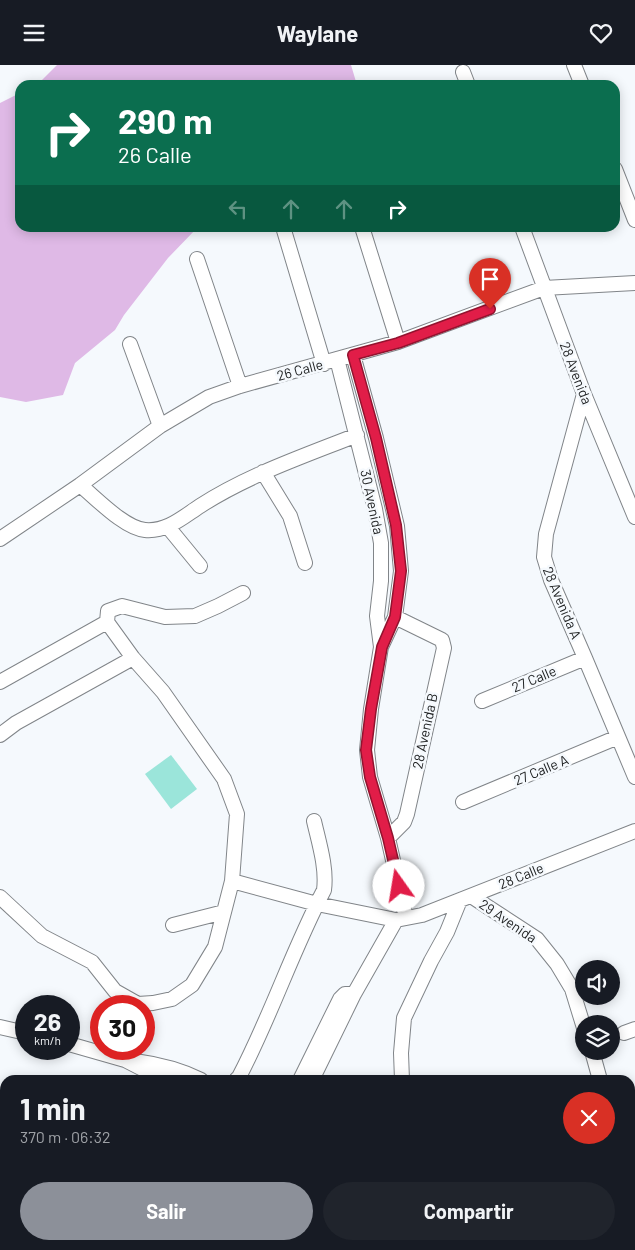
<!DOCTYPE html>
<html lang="es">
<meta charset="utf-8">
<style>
body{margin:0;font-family:Barlow,sans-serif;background:#20242c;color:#f1f3f6;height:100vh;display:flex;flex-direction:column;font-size:19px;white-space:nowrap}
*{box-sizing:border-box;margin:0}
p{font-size:16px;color:#9ea1a6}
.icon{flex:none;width:28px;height:28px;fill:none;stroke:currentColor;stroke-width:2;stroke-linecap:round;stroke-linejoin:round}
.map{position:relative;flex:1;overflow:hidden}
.panel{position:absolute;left:0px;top:1010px;width:635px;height:175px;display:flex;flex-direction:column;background:#171b24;border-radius:15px 15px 0 0;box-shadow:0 2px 12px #0003}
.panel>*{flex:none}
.guide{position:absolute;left:15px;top:15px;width:605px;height:152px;border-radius:15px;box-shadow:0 2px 12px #0003;background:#0b6e4f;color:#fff;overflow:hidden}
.tools{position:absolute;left:575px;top:895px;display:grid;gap:10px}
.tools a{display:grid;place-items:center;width:45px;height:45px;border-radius:50%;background:#171b24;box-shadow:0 2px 12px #0003;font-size:25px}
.speed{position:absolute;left:15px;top:930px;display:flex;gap:10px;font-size:25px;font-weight:700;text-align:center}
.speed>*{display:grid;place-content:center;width:65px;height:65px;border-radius:50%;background:#171b24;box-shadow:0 2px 12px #0003;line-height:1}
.speed small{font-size:12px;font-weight:400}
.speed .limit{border:8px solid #d22;background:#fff;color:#111}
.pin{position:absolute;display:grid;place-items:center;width:42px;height:42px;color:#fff;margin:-51px -21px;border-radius:50% 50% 50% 0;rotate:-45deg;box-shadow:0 0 5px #0007}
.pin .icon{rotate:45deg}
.me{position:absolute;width:55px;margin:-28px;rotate:347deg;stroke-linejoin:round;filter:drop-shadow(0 0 4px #0008)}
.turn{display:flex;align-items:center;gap:18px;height:105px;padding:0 20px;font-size:22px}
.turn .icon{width:65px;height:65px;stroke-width:2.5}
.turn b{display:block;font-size:35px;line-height:42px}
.lanes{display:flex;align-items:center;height:48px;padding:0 20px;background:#0003;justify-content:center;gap:25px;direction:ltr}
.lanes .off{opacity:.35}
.round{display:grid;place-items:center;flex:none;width:52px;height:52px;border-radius:26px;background:#20242c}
.headline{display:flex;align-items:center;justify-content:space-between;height:85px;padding:0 20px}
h1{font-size:30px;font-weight:700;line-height:38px}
.button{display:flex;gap:10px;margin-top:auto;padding:10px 20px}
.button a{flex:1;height:58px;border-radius:30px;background:#8c9099;color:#fff;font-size:20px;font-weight:700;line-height:58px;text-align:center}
.button a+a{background:#20242c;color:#f1f3f6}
header{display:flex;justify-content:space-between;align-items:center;height:65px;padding:0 20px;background:#171b24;font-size:22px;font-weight:700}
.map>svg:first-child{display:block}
.forest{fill:#dfb9e6}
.water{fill:#9be5da}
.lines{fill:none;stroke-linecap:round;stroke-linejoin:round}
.minor-casing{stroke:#818589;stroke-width:16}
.minor{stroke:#fff;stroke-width:14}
.route-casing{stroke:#92132f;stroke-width:12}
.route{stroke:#e11d48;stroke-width:9}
.labels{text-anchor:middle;stroke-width:5;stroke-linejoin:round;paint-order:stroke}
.street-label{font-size:14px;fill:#212324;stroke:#f5f9fd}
</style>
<header><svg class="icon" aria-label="menu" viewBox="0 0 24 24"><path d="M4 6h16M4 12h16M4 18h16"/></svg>Waylane<svg class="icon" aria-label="heart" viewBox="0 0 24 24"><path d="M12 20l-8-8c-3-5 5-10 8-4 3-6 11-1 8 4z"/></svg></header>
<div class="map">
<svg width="635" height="1185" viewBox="0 0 635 1185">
<rect width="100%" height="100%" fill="#f5f9fd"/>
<path class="forest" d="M57,0H351L357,20H37Z
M20,28V162L197,163L168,193L124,250L115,265L75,298L63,330L26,337L0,332V38Z"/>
<path class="water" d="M171,690L197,724L171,744L145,709Z"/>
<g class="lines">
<defs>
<path id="minor" d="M574,0L582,20
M463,7L468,20
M615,104L635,155
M283,162L324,299
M362,162L398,277
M522,162L584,329L635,452
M197,194L240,321
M130,279L160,361
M353,290L376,373L397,461L401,506L395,552L381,582L371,644L367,685L370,712L388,773L406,853
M337,294L375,444L381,478V516L377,551L381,582
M584,329L546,469L544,492L551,515L585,593L635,712
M263,407L290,451L305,498
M80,420C96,433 124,463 145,465C167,467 183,452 200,441C248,410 304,391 357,370
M168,462L200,501
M0,474L80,420L160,361L209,332L240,321L398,277L544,223L635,218
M0,617L107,557
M482,636L585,593
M0,670L16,658L133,593
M463,737L618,672
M388,773L404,757L407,749L444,583L442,575L395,552
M232,816L317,839L396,855L422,850L635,766
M471,831L537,874L557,899L572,924L584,963
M0,832L42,871L92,897L115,926L138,939L153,938L172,934L192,920L215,882L232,816L237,749L224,714L163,627L133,593L107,557L108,546L122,541L165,552L195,551L218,541L243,528
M173,860L224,847
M0,962L26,968
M624,968L635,964
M69,979L125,995L164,1015
M592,986L600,1015
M135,996C157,999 181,1005 201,1015
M236,1015L239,1012C271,951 292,886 324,825C327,803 319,778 314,756
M300,1015L340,934L345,929H354
M312,1015L354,929L396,855
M402,1015L401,988L404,953L431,896L447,867L460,835
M0,1048L5,1050
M0,1140L5,1141
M83,1180L87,1185
M152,1180V1185
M520,1180L521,1185
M225,1185L227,1180
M238,1185L240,1180
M604,1185L605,1180"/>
</defs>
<use href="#minor" class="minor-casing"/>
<use href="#minor" class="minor"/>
</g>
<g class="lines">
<defs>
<path id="route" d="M399,821L388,773L370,712L366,685L371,644L382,582L395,552L401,506L396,460L376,373L353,290L398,278L490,244"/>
</defs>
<use href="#route" class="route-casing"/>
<use href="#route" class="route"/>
</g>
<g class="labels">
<g class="street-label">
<text transform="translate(300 305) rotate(-15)" y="5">26 Calle</text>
<text transform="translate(576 308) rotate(69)" y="5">28 Avenida</text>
<text transform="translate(372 437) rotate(78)" y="5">30 Avenida</text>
<text transform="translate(562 538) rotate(67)" y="5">28 Avenida A</text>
<text transform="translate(534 614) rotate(-23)" y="5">27 Calle</text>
<text transform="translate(425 666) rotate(-78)" y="5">28 Avenida B</text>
<text transform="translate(541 705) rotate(-23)" y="5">27 Calle A</text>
<text transform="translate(521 811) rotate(-22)" y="5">28 Calle</text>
<text transform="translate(508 856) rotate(34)" y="5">29 Avenida</text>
</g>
</g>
</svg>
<div class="tools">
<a><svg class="icon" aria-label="sound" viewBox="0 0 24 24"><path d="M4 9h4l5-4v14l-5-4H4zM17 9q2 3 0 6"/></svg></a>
<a><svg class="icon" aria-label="layers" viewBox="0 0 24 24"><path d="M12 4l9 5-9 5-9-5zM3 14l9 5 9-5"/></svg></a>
</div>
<div class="speed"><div>26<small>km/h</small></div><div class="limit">30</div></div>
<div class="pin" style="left:490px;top:244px;background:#d93025"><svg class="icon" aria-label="arrive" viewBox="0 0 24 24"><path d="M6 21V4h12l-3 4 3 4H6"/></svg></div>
<svg class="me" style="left:399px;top:821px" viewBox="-20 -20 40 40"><circle r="19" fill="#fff"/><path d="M0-13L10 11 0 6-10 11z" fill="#e11d48"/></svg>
<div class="guide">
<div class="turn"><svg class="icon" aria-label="right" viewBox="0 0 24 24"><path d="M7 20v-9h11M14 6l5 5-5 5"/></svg><div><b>290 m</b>26 Calle</div></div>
<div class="lanes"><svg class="icon off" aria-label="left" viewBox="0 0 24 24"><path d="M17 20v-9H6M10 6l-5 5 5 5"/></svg><svg class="icon off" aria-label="ahead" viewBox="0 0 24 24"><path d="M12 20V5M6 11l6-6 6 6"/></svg><svg class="icon off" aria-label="ahead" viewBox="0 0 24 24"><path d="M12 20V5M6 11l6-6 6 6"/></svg><svg class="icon" aria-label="right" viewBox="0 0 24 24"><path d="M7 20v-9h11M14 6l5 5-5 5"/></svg></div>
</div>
<section class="panel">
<div class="headline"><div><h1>1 min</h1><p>370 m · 06:32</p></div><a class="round" style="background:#d93025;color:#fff"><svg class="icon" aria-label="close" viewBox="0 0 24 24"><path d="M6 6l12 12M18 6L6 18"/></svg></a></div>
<div class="button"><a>Salir</a><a>Compartir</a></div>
</section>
</div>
